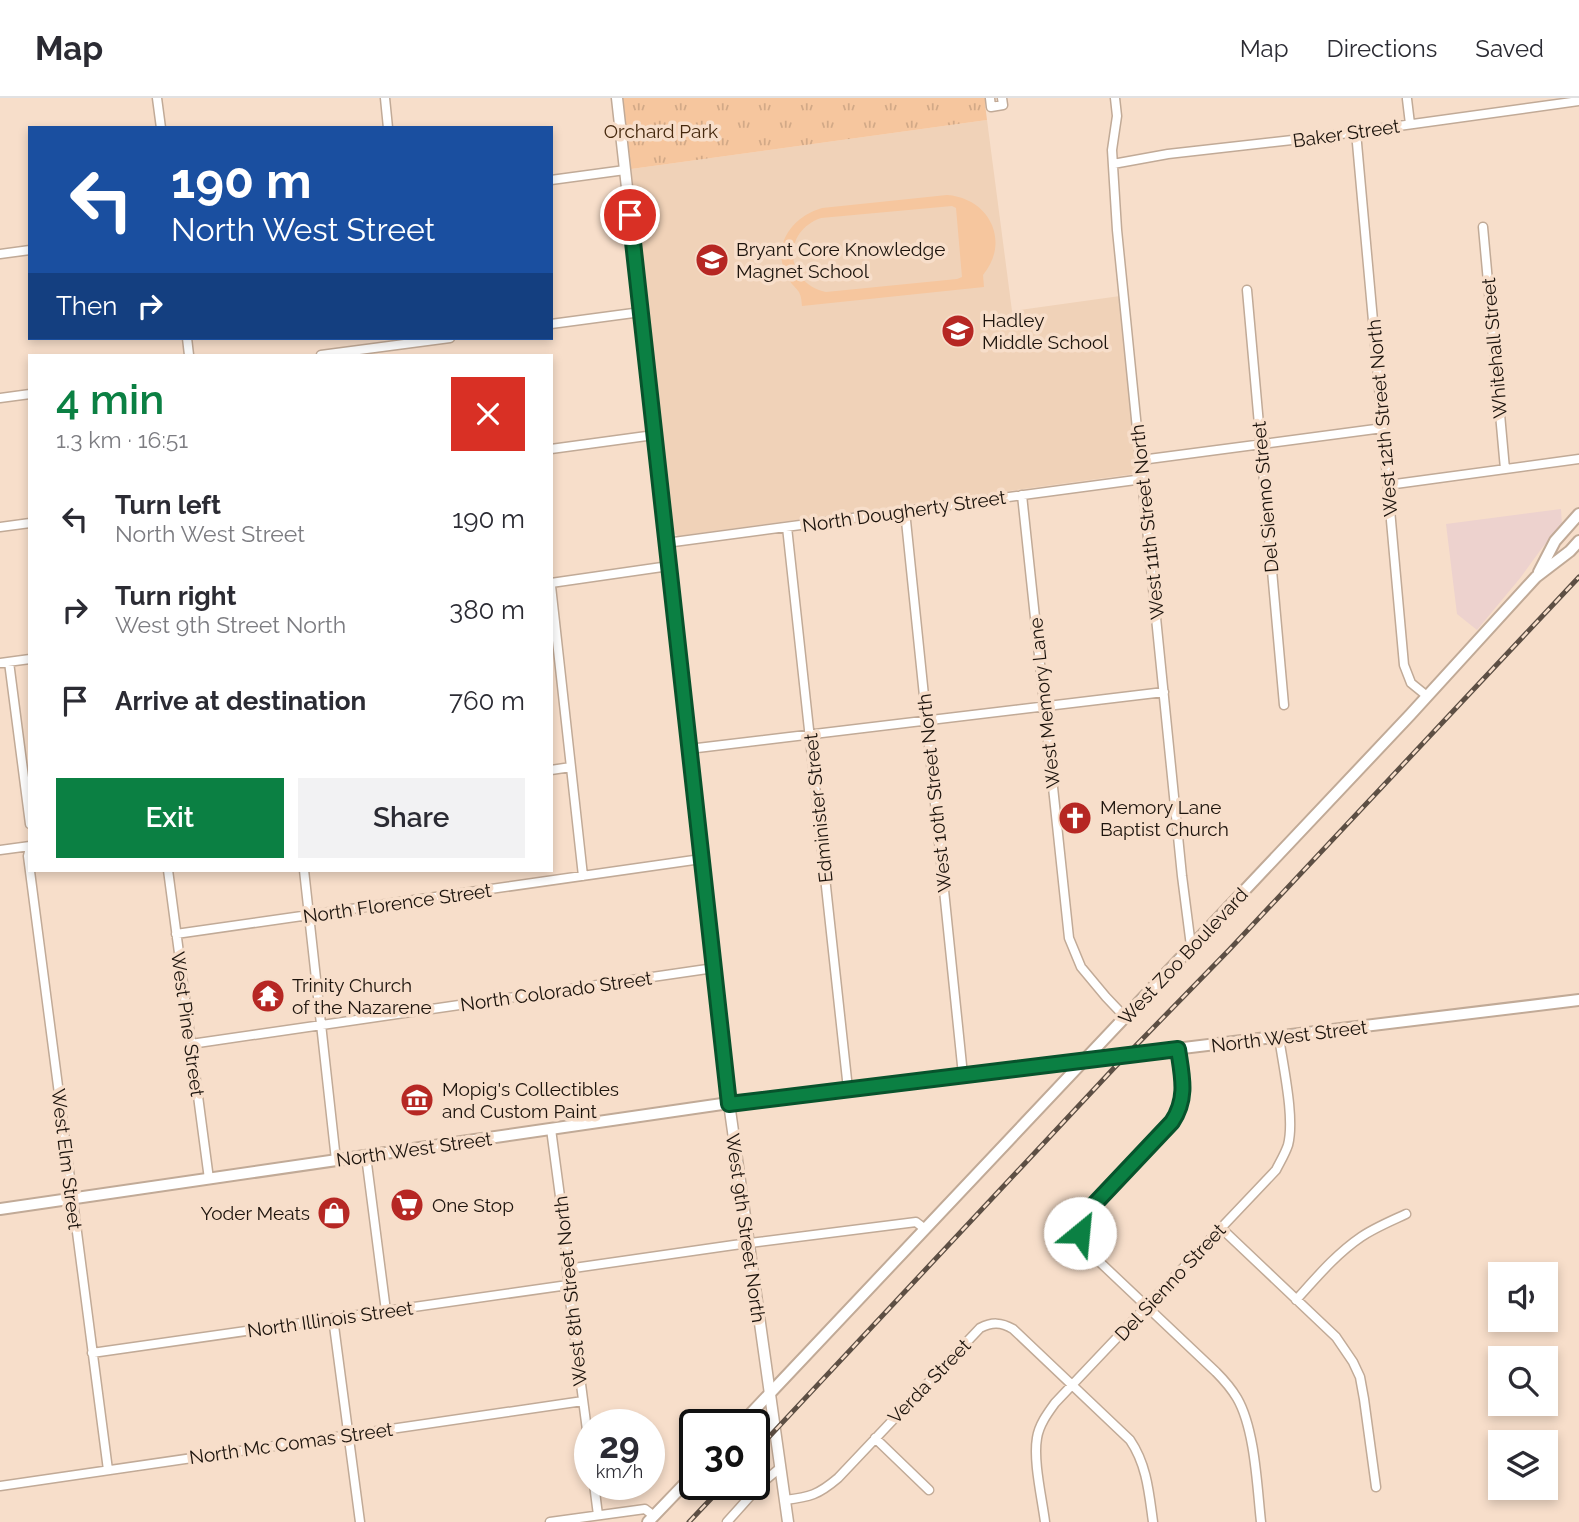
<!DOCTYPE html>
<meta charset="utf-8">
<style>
body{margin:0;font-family:Raleway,sans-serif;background:#f2f2f3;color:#2b2b33;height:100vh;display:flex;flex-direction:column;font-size:26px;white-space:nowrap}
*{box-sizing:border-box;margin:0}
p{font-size:23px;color:#7c7c81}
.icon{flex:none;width:38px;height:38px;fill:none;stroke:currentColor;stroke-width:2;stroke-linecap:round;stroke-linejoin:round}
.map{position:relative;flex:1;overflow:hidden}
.drawer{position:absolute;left:28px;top:256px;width:525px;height:518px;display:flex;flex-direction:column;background:#fff;border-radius:0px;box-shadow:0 4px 10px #0003}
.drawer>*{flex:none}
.top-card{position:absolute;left:28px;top:28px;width:525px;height:214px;border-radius:0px;box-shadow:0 4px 10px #0003;background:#1a4fa0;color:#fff;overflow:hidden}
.fabs{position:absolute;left:1488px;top:1164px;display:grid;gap:14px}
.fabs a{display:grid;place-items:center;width:70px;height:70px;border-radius:0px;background:#fff;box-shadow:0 4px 10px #0003;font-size:35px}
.speed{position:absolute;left:574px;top:1311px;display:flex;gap:14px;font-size:35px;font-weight:700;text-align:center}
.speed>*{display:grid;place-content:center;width:91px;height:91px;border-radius:50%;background:#fff;box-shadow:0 4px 10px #0003;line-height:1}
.speed small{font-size:18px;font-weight:400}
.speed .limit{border:4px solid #111;border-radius:10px;background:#fff;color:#111}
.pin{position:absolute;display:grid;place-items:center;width:60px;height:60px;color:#fff;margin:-30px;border:4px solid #fff;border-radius:50%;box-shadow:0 2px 7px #0007}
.me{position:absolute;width:77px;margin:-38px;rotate:28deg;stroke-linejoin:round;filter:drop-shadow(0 0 5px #0008)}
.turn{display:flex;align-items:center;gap:24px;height:147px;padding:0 28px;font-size:32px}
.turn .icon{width:91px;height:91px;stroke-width:2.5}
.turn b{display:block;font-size:49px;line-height:60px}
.then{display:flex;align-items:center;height:66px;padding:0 28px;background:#0003;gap:14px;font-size:26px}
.round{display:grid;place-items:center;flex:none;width:74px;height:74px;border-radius:0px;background:#f2f2f3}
.overview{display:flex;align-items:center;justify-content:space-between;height:119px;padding:0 28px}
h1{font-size:42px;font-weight:600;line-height:52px;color:#0b8043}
.cta{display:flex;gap:14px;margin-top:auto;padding:14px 28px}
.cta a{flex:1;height:80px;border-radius:0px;background:#0b8043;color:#fff;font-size:28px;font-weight:600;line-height:80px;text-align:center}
.cta a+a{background:#f2f2f3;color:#2b2b33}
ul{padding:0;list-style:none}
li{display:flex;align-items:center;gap:21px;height:91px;padding:0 28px}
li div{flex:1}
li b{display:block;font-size:26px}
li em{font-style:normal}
header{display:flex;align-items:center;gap:42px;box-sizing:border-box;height:98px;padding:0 35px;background:#fff;border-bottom:2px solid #e1e1e2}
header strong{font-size:33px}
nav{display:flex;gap:38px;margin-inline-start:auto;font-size:24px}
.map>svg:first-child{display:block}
.commercial{fill:#edd2ce}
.built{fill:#f0d2b8}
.grass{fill:url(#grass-tufts)}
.pitch{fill:#f6c69e;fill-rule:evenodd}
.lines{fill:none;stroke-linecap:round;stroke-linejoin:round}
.minor-casing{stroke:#c1aa97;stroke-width:11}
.tertiary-casing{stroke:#c1aa97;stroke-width:13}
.secondary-casing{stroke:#c1aa97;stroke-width:14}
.minor{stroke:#fff;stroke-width:8}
.tertiary{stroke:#fff;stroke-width:10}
.secondary{stroke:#fff;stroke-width:10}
.rail-casing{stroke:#5d4f44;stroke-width:5}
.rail{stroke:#f7deca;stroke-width:2.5;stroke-dasharray:8;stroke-linecap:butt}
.route-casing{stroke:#07532c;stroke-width:18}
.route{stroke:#0b8043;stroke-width:12}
.labels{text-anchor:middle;stroke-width:7;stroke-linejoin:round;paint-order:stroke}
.park-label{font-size:19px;fill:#45280d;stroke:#f7deca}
.street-label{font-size:19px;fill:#1d140d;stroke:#f7deca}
.poi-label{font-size:19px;fill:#1d140d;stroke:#f7deca;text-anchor:start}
</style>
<header>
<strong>Map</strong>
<nav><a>Map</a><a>Directions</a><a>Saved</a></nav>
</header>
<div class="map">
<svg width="1579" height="1424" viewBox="0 0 1579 1424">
<defs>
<pattern id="grass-tufts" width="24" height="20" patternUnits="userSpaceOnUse" patternTransform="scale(1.75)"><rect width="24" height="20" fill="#f6c69e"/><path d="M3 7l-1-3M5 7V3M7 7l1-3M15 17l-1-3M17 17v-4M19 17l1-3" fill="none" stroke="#d2a987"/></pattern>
</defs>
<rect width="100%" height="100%" fill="#f7deca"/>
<path class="commercial" d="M1561,411L1562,427L1542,450L1521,479L1477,532L1457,516L1446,426Z"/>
<path class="built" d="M987,22L1012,213L1120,198L1136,371L1134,376L678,438L673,435L653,274L631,71Z"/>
<path class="grass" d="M623,0H986L985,6L987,22L631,71Z"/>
<path class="pitch" d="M947,97C989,100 1011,143 983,177L984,189L802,208C801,189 796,194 788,180C770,149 791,119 822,110ZM952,108L956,110L962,179L957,181L826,194C785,185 781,134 821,120Z"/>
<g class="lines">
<defs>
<path id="minor" d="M157,0L161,30
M385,0L388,30
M990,0L991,9L1003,7L1002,0
M1115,0L1117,18L1112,52L1117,132L1182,778L1191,848
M1407,1L1410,26
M1356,34L1404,567L1411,585L1427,598
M1113,66L1168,56L1319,39L1579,3
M551,82L625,72
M1483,129L1505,371
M0,156L30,152
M1247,192L1284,607
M551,226L641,214
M187,240L189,257
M321,257L450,240
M0,300L30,296
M551,351L654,337
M1141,362L1383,330
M1388,387L1579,361
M1022,397L1069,840L1081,869L1106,899L1125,919
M905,413L963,977
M0,429L30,425
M787,429L848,991
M666,445L1143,381
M551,485L669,468
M551,488L583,778
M9,564L30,726
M0,565L30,561
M689,651L1164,594
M551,672L571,669
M30,750L28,758L108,1372
M0,752L30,748
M168,772L209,1081
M304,772L336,1062
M176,836L701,761
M191,946L714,870
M1178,951C1182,978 1188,1000 1172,1024L1087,1114C1079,1129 1078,1138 1087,1152L1216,1274C1224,1282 1231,1290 1237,1300C1255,1331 1257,1388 1261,1424
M551,1031L565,1136L568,1187L590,1355
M366,1058L386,1213
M1221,1130L1336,1239L1353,1264L1360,1279L1364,1301L1376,1389
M567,1171L734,1147L916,1124L925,1131
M1296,1202C1316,1180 1336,1156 1361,1139C1374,1130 1391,1123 1406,1116
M333,1220L360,1424
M92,1255L568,1187
M875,1340L929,1392
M594,1386L598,1417
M0,1388L583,1303
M785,1402C810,1399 818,1397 838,1380L980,1230C992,1224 1001,1224 1013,1231L1130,1342C1147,1367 1149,1395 1153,1424
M550,1424L645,1411L654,1418
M727,1424L763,1384L780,1370
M1045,1424C1042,1400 1033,1363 1037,1340C1039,1327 1047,1316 1055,1305L1276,1072C1280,1064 1285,1056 1288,1047C1295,1020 1283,968 1279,939"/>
<path id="tertiary" d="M617,0L729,1005L788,1424"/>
<path id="secondary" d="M1539,474L1555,443L1579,416
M0,1111L729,1005L1579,902
M741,1326L1410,617L1536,479L1570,453L1579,443
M648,1424L695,1375"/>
</defs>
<use href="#minor" class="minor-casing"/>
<use href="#tertiary" class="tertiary-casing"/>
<use href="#secondary" class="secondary-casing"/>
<use href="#minor" class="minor"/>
<use href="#tertiary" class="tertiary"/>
<use href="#secondary" class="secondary"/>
<defs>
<path id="rail" d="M754,1355L1114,970L1229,852L1579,479
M689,1424L725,1386"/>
</defs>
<use href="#rail" class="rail-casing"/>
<use href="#rail" class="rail"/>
</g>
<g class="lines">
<defs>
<path id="route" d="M630,117L729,1006L1178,951C1182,978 1188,1000 1172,1024L1087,1114L1081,1126L1080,1135"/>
</defs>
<use href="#route" class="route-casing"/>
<use href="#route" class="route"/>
</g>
<defs>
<symbol id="school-disc" viewBox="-11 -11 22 22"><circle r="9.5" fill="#b62723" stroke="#f7deca"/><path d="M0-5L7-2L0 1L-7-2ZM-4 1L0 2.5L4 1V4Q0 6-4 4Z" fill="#fff"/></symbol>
<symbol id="church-disc" viewBox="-11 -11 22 22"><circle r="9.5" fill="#b62723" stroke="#f7deca"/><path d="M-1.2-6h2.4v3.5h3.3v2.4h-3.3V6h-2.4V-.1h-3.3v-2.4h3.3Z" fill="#fff"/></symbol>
<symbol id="temple-disc" viewBox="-11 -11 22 22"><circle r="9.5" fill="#b62723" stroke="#f7deca"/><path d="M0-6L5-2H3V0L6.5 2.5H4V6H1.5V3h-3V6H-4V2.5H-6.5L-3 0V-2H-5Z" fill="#fff"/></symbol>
<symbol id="museum-disc" viewBox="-11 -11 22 22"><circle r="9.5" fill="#b62723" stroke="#f7deca"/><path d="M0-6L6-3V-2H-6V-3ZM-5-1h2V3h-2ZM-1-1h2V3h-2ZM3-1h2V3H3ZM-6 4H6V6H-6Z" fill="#fff"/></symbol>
<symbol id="supermarket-disc" viewBox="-11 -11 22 22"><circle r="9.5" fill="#b62723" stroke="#f7deca"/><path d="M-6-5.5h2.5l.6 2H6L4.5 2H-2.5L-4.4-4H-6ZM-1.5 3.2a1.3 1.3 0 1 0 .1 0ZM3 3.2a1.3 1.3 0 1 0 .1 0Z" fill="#fff"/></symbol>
<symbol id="shop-disc" viewBox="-11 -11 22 22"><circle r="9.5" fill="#b62723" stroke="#f7deca"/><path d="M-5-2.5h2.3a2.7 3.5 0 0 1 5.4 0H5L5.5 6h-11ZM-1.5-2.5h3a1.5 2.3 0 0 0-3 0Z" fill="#fff"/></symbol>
</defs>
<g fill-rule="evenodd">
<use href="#school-disc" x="693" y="143" width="38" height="38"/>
<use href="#school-disc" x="939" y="214" width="38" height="38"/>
<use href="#church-disc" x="1056" y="701" width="38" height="38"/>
<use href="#temple-disc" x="249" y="879" width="38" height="38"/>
<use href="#museum-disc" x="398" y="983" width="38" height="38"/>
<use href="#supermarket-disc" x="388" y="1088" width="38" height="38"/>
<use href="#shop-disc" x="315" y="1096" width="38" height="38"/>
</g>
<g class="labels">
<g class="park-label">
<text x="661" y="40">Orchard Park</text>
</g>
<g class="street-label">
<text transform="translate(1346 35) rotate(-8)" y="7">Baker Street</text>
<text transform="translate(1494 250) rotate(-95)" y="7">Whitehall Street</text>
<text transform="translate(1382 320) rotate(-95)" y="7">West 12th Street North</text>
<text transform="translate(1265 399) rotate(-95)" y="7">Del Sienno Street</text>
<text transform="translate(904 413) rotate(-8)" y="7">North Dougherty Street</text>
<text transform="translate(1147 424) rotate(-96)" y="7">West 11th Street North</text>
<text transform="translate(1044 605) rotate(-96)" y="7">West Memory Lane</text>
<text transform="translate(934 695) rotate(-96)" y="7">West 10th Street North</text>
<text transform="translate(818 710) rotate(-96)" y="7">Edminister Street</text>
<text transform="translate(397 805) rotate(-8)" y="7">North Florence Street</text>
<text transform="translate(1183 858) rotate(-47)" y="7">West Zoo Boulevard</text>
<text transform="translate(556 893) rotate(-8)" y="7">North Colorado Street</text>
<text transform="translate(188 926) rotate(82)" y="7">West Pine Street</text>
<text transform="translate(1289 938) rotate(-7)" y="7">North West Street</text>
<text transform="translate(414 1051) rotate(-8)" y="7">North West Street</text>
<text transform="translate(67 1061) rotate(83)" y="7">West Elm Street</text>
<text transform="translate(746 1130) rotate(82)" y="7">West 9th Street North</text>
<text transform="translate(1170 1184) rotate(-47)" y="7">Del Sienno Street</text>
<text transform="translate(570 1193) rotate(-96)" y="7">West 8th Street North</text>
<text transform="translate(330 1221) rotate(-8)" y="7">North Illinois Street</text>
<text transform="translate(929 1283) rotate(-46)" y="7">Verda Street</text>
<text transform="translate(291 1345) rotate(-8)" y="7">North Mc Comas Street</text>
</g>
<g class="poi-label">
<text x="736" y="158">Bryant Core Knowledge<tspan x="736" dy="22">Magnet School</tspan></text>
<text x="982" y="229">Hadley<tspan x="982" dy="22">Middle School</tspan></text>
<text x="1100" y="716">Memory Lane<tspan x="1100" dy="22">Baptist Church</tspan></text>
<text x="292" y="894">Trinity Church<tspan x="292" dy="22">of the Nazarene</tspan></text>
<text x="442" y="998">Mopig's Collectibles<tspan x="442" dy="22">and Custom Paint</tspan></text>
<text x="432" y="1114">One Stop</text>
<text x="310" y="1122" text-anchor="end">Yoder Meats</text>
</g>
</g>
</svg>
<div class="fabs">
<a><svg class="icon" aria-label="sound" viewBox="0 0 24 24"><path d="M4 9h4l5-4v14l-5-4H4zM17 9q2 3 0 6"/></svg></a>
<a><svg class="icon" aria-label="search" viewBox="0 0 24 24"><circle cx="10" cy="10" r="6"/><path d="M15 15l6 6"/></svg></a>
<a><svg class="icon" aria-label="layers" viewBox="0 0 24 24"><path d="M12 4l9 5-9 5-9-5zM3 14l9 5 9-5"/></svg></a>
</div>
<div class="speed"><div>29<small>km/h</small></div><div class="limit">30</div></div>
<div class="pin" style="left:630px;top:117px;background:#d93025"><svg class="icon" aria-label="arrive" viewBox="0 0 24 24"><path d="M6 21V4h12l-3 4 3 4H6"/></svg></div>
<svg class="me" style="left:1080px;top:1135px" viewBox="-20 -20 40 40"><circle r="19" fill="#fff"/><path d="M0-13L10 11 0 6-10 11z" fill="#0b8043"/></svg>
<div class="top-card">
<div class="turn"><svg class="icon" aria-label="left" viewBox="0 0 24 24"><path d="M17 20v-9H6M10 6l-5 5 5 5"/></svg><div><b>190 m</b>North West Street</div></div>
<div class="then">Then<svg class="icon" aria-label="right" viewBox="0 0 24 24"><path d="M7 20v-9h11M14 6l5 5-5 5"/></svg></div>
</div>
<section class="drawer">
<div class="overview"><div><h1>4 min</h1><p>1.3 km · 16:51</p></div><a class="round" style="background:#d93025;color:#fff"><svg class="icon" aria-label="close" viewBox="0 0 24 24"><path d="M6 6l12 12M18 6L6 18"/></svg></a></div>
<ul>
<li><svg class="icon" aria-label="left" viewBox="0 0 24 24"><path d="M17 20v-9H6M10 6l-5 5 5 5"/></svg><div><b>Turn left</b><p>North West Street</p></div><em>190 m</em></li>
<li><svg class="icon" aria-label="right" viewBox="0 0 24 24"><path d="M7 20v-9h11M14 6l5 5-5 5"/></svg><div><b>Turn right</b><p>West 9th Street North</p></div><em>380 m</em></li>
<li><svg class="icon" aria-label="arrive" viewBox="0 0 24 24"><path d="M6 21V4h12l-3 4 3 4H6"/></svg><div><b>Arrive at destination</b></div><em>760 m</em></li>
</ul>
<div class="cta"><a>Exit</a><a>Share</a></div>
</section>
</div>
